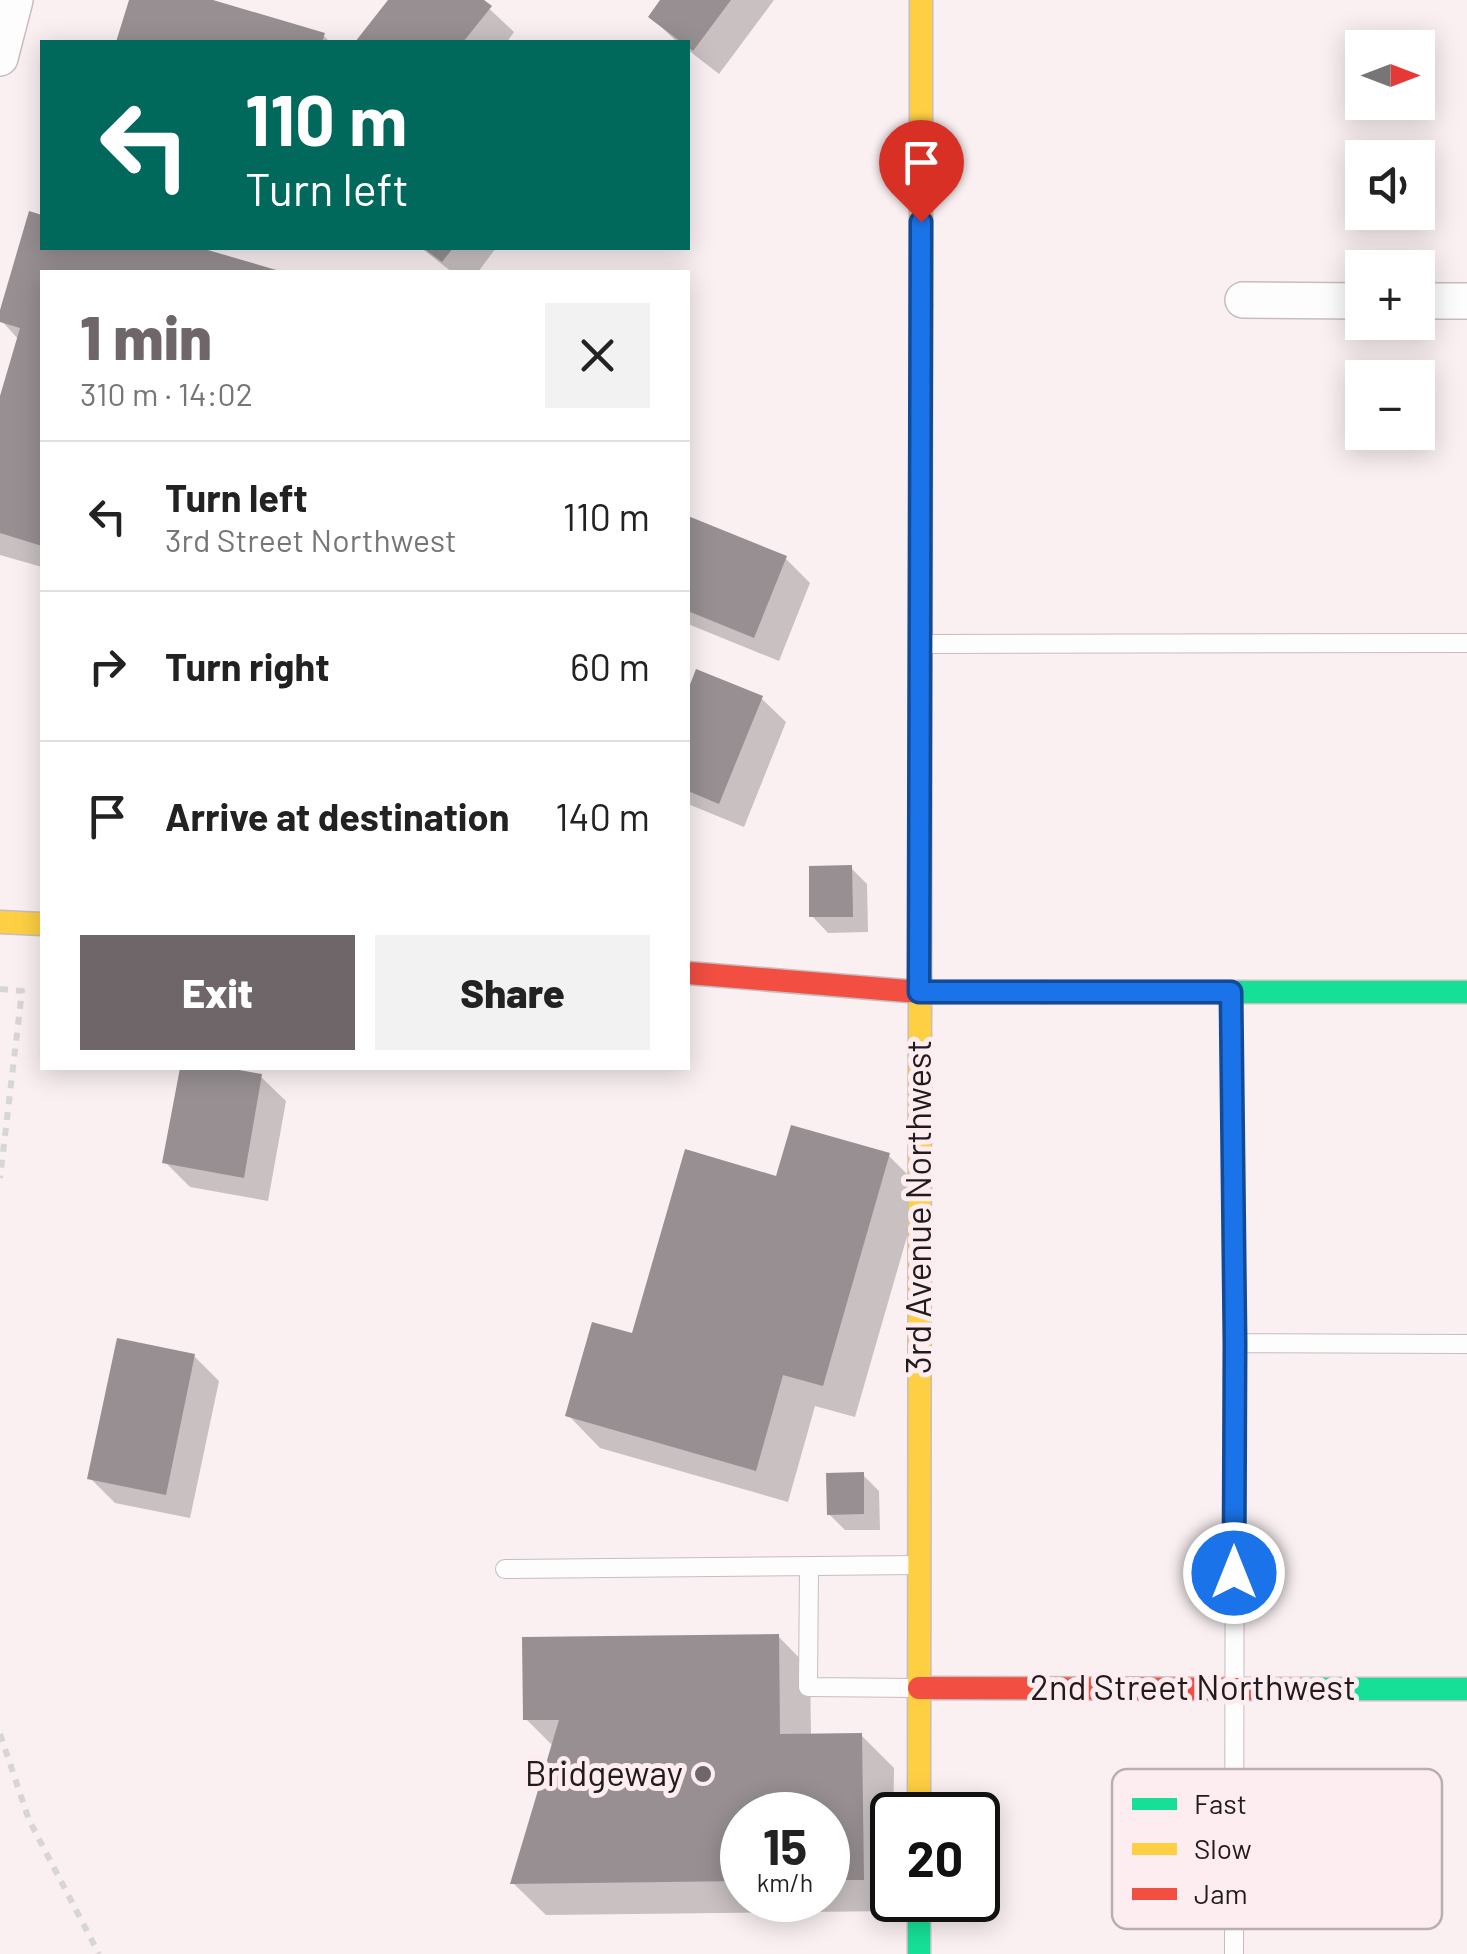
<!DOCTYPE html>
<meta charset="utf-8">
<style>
body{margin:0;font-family:Barlow,sans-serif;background:#f2f2f2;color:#222;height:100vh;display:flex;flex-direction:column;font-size:38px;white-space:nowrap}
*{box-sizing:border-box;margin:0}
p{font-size:32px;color:#767676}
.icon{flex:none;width:55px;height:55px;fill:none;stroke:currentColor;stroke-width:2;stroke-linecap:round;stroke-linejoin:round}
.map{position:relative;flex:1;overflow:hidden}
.panel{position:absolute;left:40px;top:270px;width:650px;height:800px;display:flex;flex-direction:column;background:#fff;border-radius:0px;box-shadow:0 5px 25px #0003}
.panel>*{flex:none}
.hud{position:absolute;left:40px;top:40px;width:650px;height:210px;border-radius:0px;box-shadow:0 5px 25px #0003;background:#00695c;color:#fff;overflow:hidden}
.needle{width:65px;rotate:90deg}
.controls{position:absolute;left:1345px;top:30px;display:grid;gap:20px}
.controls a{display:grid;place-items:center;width:90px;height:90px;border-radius:0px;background:#fff;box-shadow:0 5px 25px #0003;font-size:50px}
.speed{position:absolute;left:720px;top:1792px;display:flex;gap:20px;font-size:50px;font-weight:700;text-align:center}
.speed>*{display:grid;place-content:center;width:130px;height:130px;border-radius:50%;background:#fff;box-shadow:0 5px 25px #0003;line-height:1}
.speed small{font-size:25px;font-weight:400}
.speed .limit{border:5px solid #111;border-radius:15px;background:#fff;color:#111}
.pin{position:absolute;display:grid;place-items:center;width:85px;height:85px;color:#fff;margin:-102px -42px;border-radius:50% 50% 50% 0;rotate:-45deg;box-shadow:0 0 10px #0007}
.pin .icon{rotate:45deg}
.me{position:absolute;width:110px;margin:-55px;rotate:0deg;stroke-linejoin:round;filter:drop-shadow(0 0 8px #0008)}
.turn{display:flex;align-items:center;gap:35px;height:210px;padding:0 40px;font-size:45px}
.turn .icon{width:130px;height:130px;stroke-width:2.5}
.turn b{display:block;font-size:70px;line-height:85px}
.round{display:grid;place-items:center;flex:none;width:105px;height:105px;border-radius:0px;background:#f2f2f2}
.overview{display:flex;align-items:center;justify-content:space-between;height:170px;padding:0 40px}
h1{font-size:60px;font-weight:800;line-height:75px;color:#6e6668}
.action{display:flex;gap:20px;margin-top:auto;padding:20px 40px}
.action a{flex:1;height:115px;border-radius:0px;background:#6e6668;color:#fff;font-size:40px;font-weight:800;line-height:115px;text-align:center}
.action a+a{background:#f2f2f2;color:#222}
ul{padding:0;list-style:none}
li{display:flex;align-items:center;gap:30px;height:150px;padding:0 40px;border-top:2px solid #e0e0e0}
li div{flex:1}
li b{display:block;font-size:38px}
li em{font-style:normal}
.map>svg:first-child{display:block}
.shadow{fill:#0003;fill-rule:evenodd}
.building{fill:#978f91}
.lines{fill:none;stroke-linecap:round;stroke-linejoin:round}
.lane-casing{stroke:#c6bdbf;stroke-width:20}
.street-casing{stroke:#c6bdbf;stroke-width:38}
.fast-casing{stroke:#c6bdbf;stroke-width:25}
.slow-casing{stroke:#c6bdbf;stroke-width:25}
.jam-casing{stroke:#c6bdbf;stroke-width:25}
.path{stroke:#d8d5d6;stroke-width:6;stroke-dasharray:8 8;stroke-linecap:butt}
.lane{stroke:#fefdfd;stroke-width:18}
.street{stroke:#fefdfd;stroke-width:35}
.fast{stroke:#16e098;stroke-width:22}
.slow{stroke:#ffcf43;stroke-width:22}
.jam{stroke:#f24e42;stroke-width:22}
.route-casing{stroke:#114b97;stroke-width:25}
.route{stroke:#1a73e8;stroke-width:18}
.poi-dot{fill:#6e6668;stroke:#fdedf0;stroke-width:4}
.labels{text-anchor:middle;stroke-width:10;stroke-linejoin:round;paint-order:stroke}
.street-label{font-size:35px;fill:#221b1d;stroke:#fdedf0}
.poi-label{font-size:35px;fill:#221b1d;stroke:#fdedf0;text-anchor:end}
.key{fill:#fdedf0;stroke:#bbaeb1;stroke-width:2.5}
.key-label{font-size:28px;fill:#221b1d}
</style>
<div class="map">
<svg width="1467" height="1954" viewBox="0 0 1467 1954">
<rect width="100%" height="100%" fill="#faf0f2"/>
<path class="shadow" d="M132,0H204L323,35L330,42H119Z
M391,0H480L514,32L507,42H358Z
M664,0H774L719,74L688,50V42H677L651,17Z
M31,214L42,218V248H192L277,272H42V567L0,555V405L19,340L0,319Z
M421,248H496L478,272H452Z
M688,519L785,558L810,583L779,661L688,624Z
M688,681L692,685L761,698L786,722L744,827L688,804Z
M851,868L867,884L868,932L828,933L812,916Z
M183,1068H213L261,1077L286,1101L268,1201L190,1187L165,1162Z
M889,1156L921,1188L855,1417L815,1406L788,1502L600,1448L568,1415L778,1179Z
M194,1356L219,1381L190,1518L115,1503L90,1478Z
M863,1475L879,1491L880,1530H845L829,1514Z
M778,1636L810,1669L811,1736L861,1735L894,1768L892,1900H895V1911L546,1915L513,1883L554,1747L526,1719ZM742,1815H828V1900H742Z"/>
<path class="building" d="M129,0H213L325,33L322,42H116Z
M388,0H484L492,6L463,42H355Z
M660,0H731L693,51L688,47V42H681L648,17Z
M29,211L42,215V248H201L283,272H42V546L0,533V396L20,328L0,322V310Z
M423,248H453L442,262Z
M688,516L787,556L754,638L688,611Z
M696,669L763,696L719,804L688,791V690Z
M852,865L853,917H809V866Z
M180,1068H227L262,1074L244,1178L162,1163Z
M791,1125L890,1153L823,1386L783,1375L756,1471L565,1416L592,1322L632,1333L685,1149L776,1176Z
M117,1338L195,1354L166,1495L87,1479Z
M864,1472V1514L827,1515L826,1473Z
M779,1634L780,1734L862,1733L864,1880H828V1815H742V1881L510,1884L559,1720H523L522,1637Z"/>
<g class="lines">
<defs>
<path id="lane" d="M923,644L1467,643
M1231,993L1235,1343L1234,1954
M1235,1343L1467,1344
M809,1566L808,1687L917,1688
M505,1569L918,1565"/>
<path id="street" d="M0,58L15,0
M1243,300L1362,301
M1418,301H1467"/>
<path id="fast" d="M920,979L921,306
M1044,992H1467
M1303,1689H1467
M919,1900V1954"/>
<path id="slow" d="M921,306V0
M0,922L42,924
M919,1815L920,979"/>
<path id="jam" d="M688,973L919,992H1044
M919,1688L1303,1689"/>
</defs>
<use href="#lane" class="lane-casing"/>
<use href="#street" class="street-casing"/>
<use href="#fast" class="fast-casing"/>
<use href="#slow" class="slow-casing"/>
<use href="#jam" class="jam-casing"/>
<path class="path" d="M0,989L22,991L0,1178
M0,1734L29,1820L99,1954"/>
<use href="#lane" class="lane"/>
<use href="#street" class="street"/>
<use href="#fast" class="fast"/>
<use href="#slow" class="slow"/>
<use href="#jam" class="jam"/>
</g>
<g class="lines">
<defs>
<path id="route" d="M921,222L919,992H1231L1235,1343L1234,1573"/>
</defs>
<use href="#route" class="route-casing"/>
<use href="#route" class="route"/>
</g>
<circle class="poi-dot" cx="703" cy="1774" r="10"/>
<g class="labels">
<g class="street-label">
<text transform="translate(919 1207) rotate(-90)" y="12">3rd Avenue Northwest</text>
<text x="1193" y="1700">2nd Street Northwest</text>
</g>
<g class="poi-label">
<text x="683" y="1786">Bridgeway</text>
</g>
</g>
<rect x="1112" y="1769" width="330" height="160" rx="15" class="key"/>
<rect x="1132" y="1798" width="45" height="12" fill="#16e098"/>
<rect x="1132" y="1843" width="45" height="12" fill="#ffcf43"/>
<rect x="1132" y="1888" width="45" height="12" fill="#f24e42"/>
<g class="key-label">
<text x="1194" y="1814">Fast</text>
<text x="1194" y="1859">Slow</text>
<text x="1194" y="1904">Jam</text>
</g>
</svg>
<div class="controls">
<a><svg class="needle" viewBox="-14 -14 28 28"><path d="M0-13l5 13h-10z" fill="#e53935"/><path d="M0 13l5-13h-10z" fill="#767676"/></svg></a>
<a><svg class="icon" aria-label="sound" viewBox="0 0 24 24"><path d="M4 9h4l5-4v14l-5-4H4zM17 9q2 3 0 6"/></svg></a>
<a>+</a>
<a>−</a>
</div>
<div class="speed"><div>15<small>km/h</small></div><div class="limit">20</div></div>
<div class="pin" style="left:921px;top:222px;background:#d93025"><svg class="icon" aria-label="arrive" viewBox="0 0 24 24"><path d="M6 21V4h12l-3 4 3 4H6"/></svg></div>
<svg class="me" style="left:1234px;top:1573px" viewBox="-20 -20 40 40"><circle r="17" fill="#1a73e8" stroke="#fff" stroke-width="3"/><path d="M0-11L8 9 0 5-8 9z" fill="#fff"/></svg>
<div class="hud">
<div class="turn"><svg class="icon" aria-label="left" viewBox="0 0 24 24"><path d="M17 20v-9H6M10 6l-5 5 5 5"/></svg><div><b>110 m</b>Turn left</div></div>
</div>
<section class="panel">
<div class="overview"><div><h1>1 min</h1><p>310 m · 14:02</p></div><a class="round"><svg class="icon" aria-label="close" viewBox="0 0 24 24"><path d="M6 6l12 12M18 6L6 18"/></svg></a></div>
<ul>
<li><svg class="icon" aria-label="left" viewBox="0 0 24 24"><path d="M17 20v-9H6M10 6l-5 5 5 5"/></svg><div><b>Turn left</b><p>3rd Street Northwest</p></div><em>110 m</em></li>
<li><svg class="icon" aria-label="right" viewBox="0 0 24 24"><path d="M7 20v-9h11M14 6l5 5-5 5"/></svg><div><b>Turn right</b></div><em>60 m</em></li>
<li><svg class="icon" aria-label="arrive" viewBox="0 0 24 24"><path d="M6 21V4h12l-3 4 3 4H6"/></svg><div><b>Arrive at destination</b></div><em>140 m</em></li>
</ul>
<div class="action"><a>Exit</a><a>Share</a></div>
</section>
</div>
